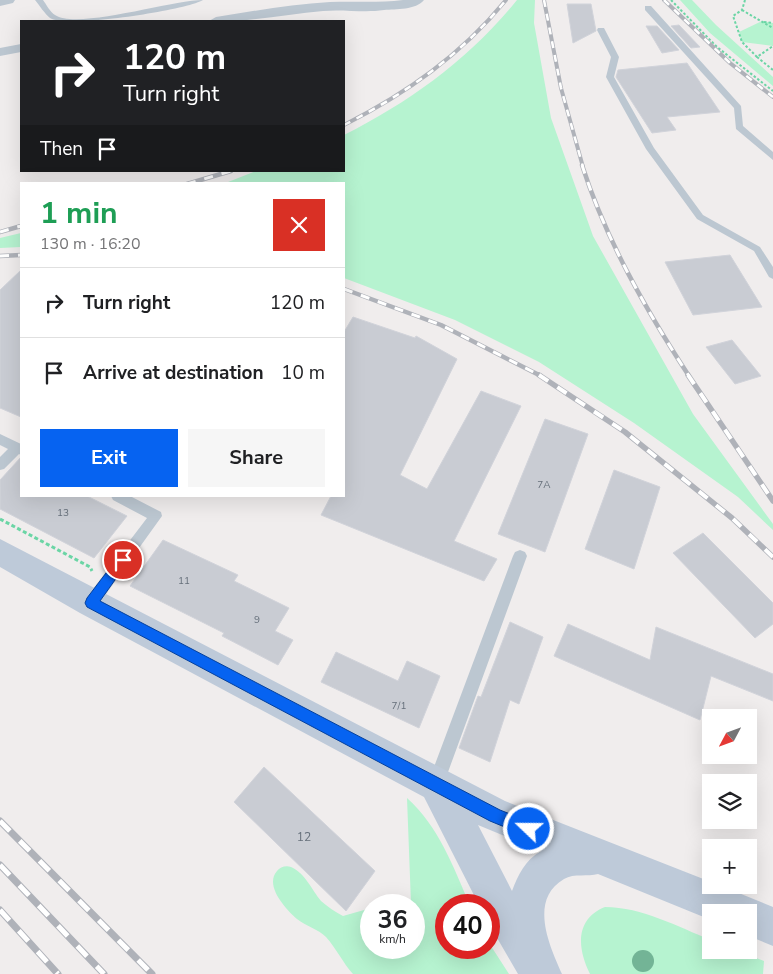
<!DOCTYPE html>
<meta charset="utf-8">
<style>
body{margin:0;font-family:"Nunito Sans",sans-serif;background:#f6f6f6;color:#202124;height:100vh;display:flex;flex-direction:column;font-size:19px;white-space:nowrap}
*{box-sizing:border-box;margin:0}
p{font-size:16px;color:#757577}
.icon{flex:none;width:28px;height:28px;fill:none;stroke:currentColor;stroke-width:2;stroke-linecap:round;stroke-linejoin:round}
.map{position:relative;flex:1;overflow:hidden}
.drawer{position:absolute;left:20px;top:182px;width:325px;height:315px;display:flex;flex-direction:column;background:#fff;border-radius:0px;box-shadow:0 5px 20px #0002}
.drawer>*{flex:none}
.hud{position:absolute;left:20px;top:20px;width:325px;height:152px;border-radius:0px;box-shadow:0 5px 20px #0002;background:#202124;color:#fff;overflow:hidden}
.needle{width:32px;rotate:229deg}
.fabs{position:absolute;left:702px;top:709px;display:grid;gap:10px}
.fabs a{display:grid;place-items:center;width:55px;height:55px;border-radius:0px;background:#fff;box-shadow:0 5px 20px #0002;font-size:25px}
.speed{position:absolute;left:360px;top:894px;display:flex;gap:10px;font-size:25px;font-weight:700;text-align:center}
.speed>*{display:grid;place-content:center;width:65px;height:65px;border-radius:50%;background:#fff;box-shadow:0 5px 20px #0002;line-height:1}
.speed small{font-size:12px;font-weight:400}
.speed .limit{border:8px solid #d22;background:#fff;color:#111}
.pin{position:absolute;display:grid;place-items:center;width:42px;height:42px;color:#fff;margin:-21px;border:2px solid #fff;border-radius:50%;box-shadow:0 1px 5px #0007}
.me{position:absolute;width:55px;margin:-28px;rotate:292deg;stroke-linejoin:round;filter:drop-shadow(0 0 4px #0008)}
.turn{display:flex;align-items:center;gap:18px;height:105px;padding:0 20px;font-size:22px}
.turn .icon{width:65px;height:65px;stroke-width:2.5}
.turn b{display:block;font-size:35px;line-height:42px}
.then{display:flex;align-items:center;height:48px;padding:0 20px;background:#0003;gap:10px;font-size:19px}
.round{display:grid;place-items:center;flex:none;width:52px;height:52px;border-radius:0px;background:#f6f6f6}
.summary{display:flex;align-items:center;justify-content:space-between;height:85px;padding:0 20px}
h1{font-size:30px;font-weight:700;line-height:38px;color:#1e9e55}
.cta{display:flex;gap:10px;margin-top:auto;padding:10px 20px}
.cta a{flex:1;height:58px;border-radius:0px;background:#0663f1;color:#fff;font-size:20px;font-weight:700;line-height:58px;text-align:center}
.cta a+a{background:#f6f6f6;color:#202124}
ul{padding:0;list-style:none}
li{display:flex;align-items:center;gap:15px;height:70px;padding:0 20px;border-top:1px solid #e0e0e0}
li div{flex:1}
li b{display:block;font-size:19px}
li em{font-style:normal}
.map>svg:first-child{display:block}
.green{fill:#b6f3d0}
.building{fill:#c9ccd3;stroke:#d1d3da}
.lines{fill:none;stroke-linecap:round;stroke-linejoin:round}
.path-far1{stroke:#6bd5a5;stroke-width:2;stroke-dasharray:2.5 2;stroke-linecap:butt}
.path{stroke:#6bd5a5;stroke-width:3;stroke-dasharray:4 2.5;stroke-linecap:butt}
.lane{fill:#bcc7d1;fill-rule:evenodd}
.street{fill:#bcc7d1;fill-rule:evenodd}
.secondary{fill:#becad9;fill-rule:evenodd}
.rail-far3-casing{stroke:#afb2b9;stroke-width:4}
.rail-far2-casing{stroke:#afb2b9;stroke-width:4.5}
.rail-far1-casing{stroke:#afb2b9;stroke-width:5.5}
.rail-casing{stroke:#afb2b9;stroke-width:7}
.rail-far3{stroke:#fff;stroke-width:2.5;stroke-dasharray:7;stroke-linecap:butt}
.rail-far2{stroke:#fff;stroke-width:3;stroke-dasharray:9;stroke-linecap:butt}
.rail-far1{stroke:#fff;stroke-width:4;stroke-dasharray:11;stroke-linecap:butt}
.rail{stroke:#fff;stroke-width:5;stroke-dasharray:14;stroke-linecap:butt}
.tree{fill:#73b496}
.route{fill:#0663f1;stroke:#04409d}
.labels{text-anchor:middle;stroke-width:5;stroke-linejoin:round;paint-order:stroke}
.number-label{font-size:10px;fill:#656f7a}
.near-number-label{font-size:12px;fill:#656f7a}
</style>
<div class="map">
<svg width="773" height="974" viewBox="0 0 773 974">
<rect width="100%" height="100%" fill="#f0eded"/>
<path class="green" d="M517,0H535L534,23L551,118L593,236L693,414L773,524V530L738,497L634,423L539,362L455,320L344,278V184H223L256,171H344V135C411,101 469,59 517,0Z
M680,0H692L716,25L773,77V86L710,33Z
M762,21L773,23V46L742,42L739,32Z
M21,233V247L0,248V238Z
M407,798C439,827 453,866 470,905H446V948H489V943L509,974H353C343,963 336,948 326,937C318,929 306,926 297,919C286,909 264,886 277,871C280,867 286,865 291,867C305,873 312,890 321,901C328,907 335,912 343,916L371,908V948H414V905H388L411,904Z
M605,907C642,907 678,927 711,940V950H736L764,961L763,974H590C577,948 575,919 605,907Z"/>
<path class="building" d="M567,4H591L596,31L573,43Z
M679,25L700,47L691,48L671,26Z
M646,26H657L679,50L662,53Z
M687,63L720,112L667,117L676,130L652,133L616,77L618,70Z
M730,255L762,307L693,315L665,262Z
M21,270V417L0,408V290Z
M353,317L415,338L416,336L457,359L400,475L427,489L481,391L521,406L454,541L497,559L484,581L321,515L331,496H344V332Z
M732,340L761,376L735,384L706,347Z
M545,419L588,434L545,552L498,534Z
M21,457V496H87L127,516L94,558L0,509V480Z
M614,470L660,487L634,569L585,549Z
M703,533L773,603V624L755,638L673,553Z
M163,540L238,575L234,581L289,608L275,631L293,640L278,665L222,636L224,633L130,586Z
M510,622L543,637L519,704L510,700L490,762L459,748L478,696L481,697Z
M568,624L650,660L656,627L773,674V701L711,676L700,720L554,656Z
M336,652L398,681L407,661L440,676L419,728L321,682Z
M264,767L375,871L346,911L234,802Z"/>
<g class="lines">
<path class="path-far1" d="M671,0L717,47L773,91
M745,0L742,10L733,16L742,42L757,57L773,46
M742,10L773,28
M764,22L773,23
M757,57L773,70"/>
<path class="path" d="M0,519L90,567L92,571"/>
<path class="lane" d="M35,0H43C46,4 50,12 55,15C78,30 171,0 203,0C187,10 66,29 50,18C45,14 39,5 35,0Z
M645,6H651L741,106L743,126L773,152V160L736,129L734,108L645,10Z
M598,28H604L619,57L614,77L654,148L703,215L760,247L773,267V279L769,277L754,251L697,219L646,149L606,77L611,57L597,30Z
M0,434L21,444V455L19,454L4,469L0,470V457L8,449L0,445Z
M111,496H130L161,512L162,516L96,608L91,610L86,608L84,603L86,598L147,518L113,500Z
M520,550L525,552L527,556L444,783L442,789L436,791L430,789L428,783L513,556L515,552Z"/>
<path class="street" d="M0,0H15L13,3L0,6Z
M403,0H424C416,10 396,9 384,10C364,13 343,9 323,11C286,14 246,23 209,21L216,17C254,11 292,4 330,2C355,1 379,3 403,0Z
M21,44V52L0,56V48Z"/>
<path class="secondary" d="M0,539L505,801L711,882V885H719L773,907V946L749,936V912H711V920L598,874C588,877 574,873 564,879C528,900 550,947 562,974H518L489,924V905H479L424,797L80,613L0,567ZM478,825L541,851C525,860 518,875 512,891Z"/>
<defs>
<path id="rail-far3" d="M544,0L561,88L583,167
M664,0L730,63L773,97
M344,125C407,93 461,55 506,0"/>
<path id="rail-far2" d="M582,165C606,240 646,310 689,376
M187,184L231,171
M0,232L21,226
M0,256L21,255
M344,289L441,325L541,376"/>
<path id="rail-far1" d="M539,375L625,432L732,518L773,557
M688,375L773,501"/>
<path id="rail" d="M0,821L152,974
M0,865L104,974
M0,910L58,974"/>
</defs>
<use href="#rail-far3" class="rail-far3-casing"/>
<use href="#rail-far2" class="rail-far2-casing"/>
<use href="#rail-far1" class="rail-far1-casing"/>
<use href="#rail" class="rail-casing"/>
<use href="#rail-far3" class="rail-far3"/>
<use href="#rail-far2" class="rail-far2"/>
<use href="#rail-far1" class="rail-far1"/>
<use href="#rail" class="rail"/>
</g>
<circle class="tree" cx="643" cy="961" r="11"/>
<path class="route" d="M123,554L127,556L129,560L127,563L100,601L500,810L535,824L537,829L535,835L529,837L490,821L87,607L85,603L87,598L119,556Z"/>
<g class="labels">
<g class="number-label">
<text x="544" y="488">7А</text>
<text x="63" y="516">13</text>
<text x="184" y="584">11</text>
<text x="257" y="623">9</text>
<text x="399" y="709">7/1</text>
</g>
<g class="near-number-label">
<text x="304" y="841">12</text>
</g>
</g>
</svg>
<div class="fabs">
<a><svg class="needle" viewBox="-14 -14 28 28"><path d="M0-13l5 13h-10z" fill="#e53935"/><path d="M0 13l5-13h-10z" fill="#757577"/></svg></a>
<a><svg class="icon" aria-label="layers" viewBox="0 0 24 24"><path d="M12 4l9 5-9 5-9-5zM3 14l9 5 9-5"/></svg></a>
<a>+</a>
<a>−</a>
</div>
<div class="speed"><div>36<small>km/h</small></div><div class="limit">40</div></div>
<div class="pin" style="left:123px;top:560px;background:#d93025"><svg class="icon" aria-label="arrive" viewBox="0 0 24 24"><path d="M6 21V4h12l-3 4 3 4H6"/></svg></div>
<svg class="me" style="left:529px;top:829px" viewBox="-20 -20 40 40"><circle r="17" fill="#0663f1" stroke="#fff" stroke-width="3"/><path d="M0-11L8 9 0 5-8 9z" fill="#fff"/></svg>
<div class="hud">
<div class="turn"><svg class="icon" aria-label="right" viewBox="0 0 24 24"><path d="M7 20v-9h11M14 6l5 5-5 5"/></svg><div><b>120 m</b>Turn right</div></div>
<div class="then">Then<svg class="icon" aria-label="arrive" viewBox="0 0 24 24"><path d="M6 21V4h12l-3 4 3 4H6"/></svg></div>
</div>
<section class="drawer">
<div class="summary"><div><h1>1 min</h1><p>130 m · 16:20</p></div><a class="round" style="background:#d93025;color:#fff"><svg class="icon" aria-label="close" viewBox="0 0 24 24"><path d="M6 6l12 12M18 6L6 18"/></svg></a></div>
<ul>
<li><svg class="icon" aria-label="right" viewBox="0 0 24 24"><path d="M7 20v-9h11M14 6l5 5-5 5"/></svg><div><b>Turn right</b></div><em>120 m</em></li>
<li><svg class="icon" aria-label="arrive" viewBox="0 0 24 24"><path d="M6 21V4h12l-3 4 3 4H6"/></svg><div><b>Arrive at destination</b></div><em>10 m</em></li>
</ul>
<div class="cta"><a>Exit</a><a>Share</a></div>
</section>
</div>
